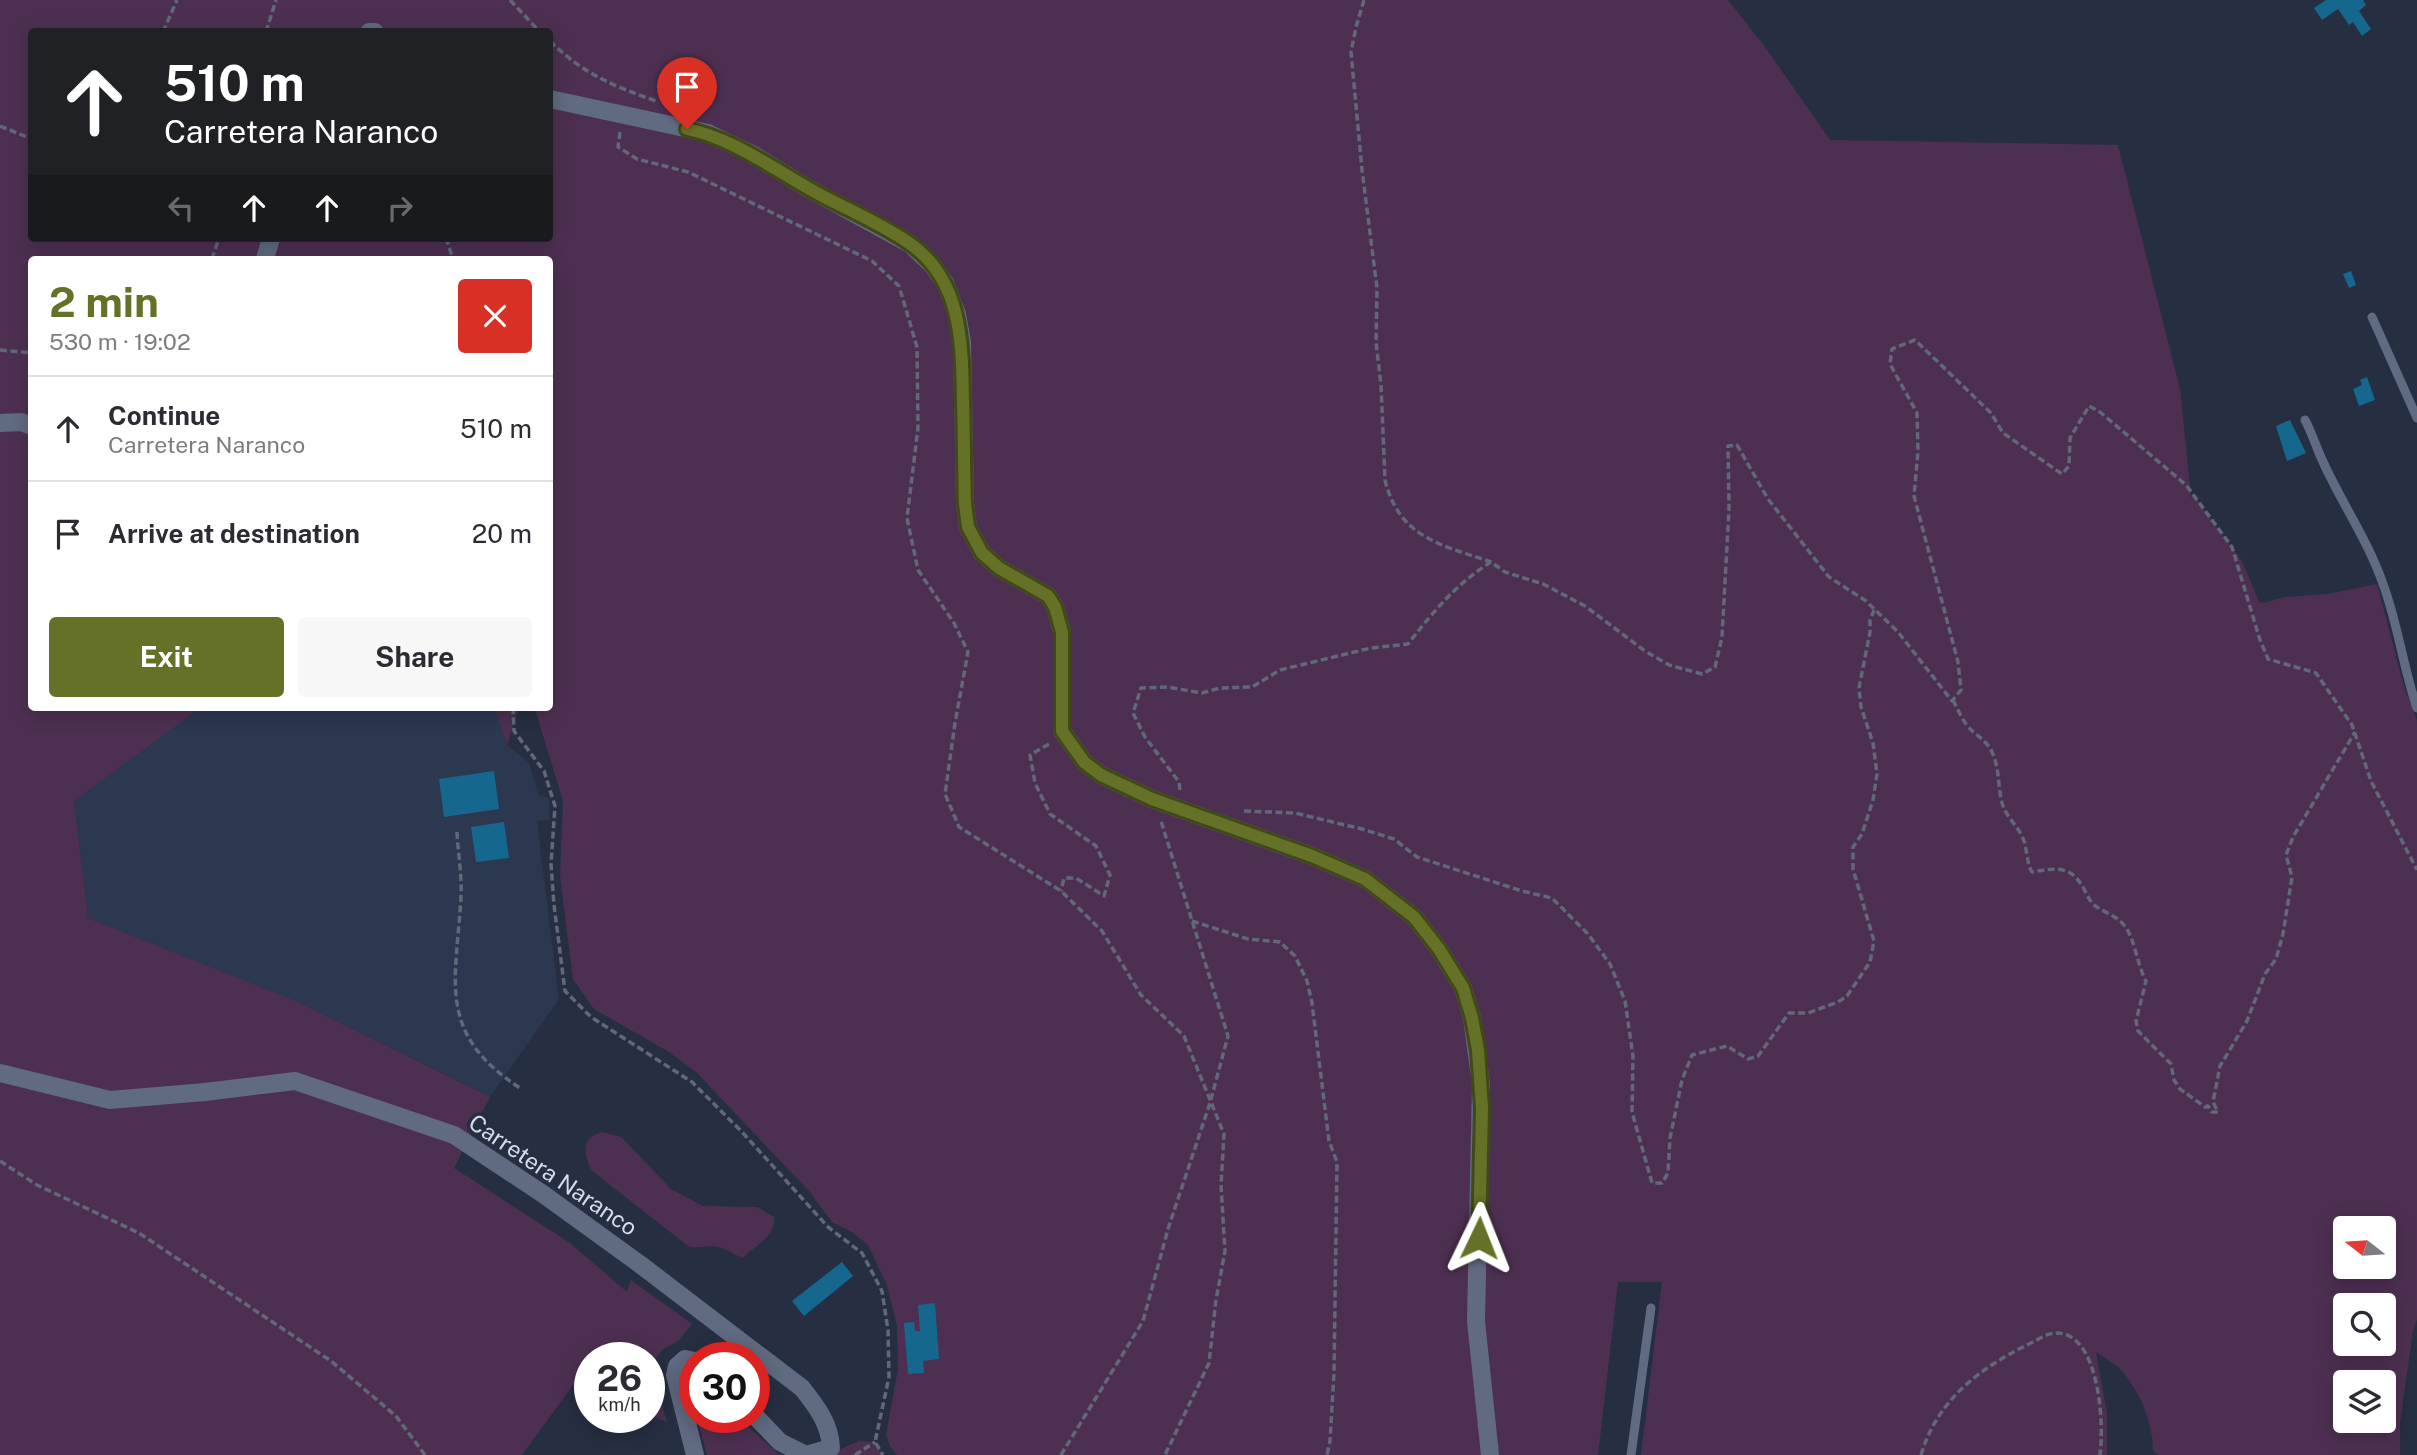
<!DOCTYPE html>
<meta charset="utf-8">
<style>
body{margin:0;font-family:"Public Sans",sans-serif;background:#f7f7f7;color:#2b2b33;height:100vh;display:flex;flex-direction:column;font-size:26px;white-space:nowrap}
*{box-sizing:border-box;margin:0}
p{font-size:23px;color:#7c7c81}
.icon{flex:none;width:38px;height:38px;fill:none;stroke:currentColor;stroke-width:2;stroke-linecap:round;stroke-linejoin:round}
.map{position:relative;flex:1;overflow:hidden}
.sheet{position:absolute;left:28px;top:256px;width:525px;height:455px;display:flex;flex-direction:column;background:#fff;border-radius:7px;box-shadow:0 4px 18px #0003}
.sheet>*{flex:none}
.guide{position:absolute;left:28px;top:28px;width:525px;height:214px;border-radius:7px;box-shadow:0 4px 18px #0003;background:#202124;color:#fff;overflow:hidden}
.needle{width:46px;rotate:287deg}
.tools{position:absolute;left:2333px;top:1216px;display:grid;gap:14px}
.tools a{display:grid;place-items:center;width:63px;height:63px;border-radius:7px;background:#fff;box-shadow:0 4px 18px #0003;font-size:35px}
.speed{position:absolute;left:574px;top:1342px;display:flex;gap:14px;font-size:35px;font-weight:700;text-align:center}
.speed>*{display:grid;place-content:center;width:91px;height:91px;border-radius:50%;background:#fff;box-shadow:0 4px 18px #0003;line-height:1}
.speed small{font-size:18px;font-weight:400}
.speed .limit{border:10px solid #d22;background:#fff;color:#111}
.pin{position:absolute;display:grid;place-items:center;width:60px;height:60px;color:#fff;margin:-72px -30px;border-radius:50% 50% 50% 0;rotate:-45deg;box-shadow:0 0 7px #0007}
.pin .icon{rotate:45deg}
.me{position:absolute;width:77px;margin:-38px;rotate:2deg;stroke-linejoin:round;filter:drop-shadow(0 0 5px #0008)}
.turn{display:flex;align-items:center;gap:24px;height:147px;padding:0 21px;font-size:32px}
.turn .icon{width:91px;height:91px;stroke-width:2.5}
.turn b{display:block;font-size:49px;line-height:60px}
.lanes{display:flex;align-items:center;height:66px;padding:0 21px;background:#0003;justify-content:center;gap:35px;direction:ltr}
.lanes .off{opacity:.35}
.round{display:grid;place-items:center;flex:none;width:74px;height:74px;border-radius:7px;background:#f7f7f7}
.overview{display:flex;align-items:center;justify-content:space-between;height:119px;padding:0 21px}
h1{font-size:42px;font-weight:700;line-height:52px;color:#647126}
.action{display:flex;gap:14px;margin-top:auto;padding:14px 21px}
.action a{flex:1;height:80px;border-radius:7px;background:#647126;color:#fff;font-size:28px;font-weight:700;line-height:80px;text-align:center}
.action a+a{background:#f7f7f7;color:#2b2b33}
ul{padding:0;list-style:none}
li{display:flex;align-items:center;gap:21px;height:105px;padding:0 21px;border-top:2px solid #e1e1e2}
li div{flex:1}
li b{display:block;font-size:26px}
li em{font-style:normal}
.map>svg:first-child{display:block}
.built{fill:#2c3750}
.green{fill:#4d3051;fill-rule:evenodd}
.building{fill:#16678e}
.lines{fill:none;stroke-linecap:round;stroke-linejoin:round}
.path{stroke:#606879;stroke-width:3.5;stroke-dasharray:7 3.5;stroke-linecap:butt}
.service{stroke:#606a80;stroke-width:9}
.minor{stroke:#606a80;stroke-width:18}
.route-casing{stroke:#414919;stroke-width:18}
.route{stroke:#647126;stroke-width:12}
.labels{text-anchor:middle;stroke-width:7;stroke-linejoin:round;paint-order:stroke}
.street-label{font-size:23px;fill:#d5dbe8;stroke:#262f42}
</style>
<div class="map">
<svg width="2417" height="1455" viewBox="0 0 2417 1455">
<rect width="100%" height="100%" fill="#262f42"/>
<path class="built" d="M202,707H494L507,745L529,763L538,794L549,798L550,820L537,821L559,999L490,1097L296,1001L88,918L74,801Z"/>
<path class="green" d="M0,0H1728L1765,47L1830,140L2118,145L2180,389L2191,497H2195L2242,561L2259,602L2263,603L2285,597L2328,594L2377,584L2403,683L2417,721V1319L2413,1331L2400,1423V1455H2159L2153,1451C2153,1423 2141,1394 2123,1372C2116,1364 2104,1358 2096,1352L2107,1413V1455H1641L1662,1282H1618L1598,1455H897L890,1446L886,1435L898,1369L897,1326L887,1285L868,1245L852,1232L832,1222L809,1191L696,1072L669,1052L594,1009L573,979L560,876L563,801L536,712L525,708L550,707V259H32V707H202L74,801L88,918L296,1001L490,1097L454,1168L570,1243L627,1292L631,1280L692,1324L678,1341L663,1349L656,1358L652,1374L667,1422L649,1415V1358H590V1391L573,1385L522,1455H0ZM32,32H550V238H32ZM2345,1228H2384V1267H2345ZM2345,1306H2384V1344H2345ZM2345,1382H2384V1421H2345Z
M494,707H519L507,745Z
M602,1132L621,1137L671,1189L703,1206L757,1207L774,1217C777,1235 754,1247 742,1258C732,1253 724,1247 713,1246C703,1246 698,1249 688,1246L591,1170C584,1153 580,1138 602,1132Z
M697,1418H739L779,1455H707Z
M859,1441L875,1442L883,1455H828Z"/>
<path class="building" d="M2326,0H2363L2366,5L2359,11L2371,29L2362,36L2353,22L2349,25L2338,9L2322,20L2314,8Z
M2351,271L2356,285L2349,288L2343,274Z
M2367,377L2375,400L2359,406L2353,389L2362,385L2360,380Z
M2290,420L2306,453L2287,461L2276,426Z
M494,771L499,809L444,817L439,779Z
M504,822L509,858L476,862L471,827Z
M842,1262L853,1276L804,1316L792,1301Z
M935,1303L939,1359L923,1361L924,1373L908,1374L904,1323L914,1322L915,1331H920L918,1305Z"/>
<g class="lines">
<path class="path" d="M510,0L540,32
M1364,0L1356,27L1351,52L1362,170L1377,288L1376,342L1381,385L1385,480C1399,538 1442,545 1491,562
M163,32L177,0
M266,32L276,0
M550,41C583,74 615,87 659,102
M0,126L32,139
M620,132L618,147L637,159L688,172L872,261L899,286L917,347L918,428L907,518L918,570L954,623L968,652L955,723L945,794L959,827L1061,891L1102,931L1141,995L1184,1036L1224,1134L1221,1185L1225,1251L1216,1300L1209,1363L1165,1455
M446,238L453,259
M212,259L219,238
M0,350L32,353
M1953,700C1957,708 1961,717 1966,724C1974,735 1986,739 1992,752C1999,767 1998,783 2001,799C2005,817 2015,822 2022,836C2028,848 2026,863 2032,872C2052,869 2068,864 2081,884C2085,890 2088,898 2092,903C2098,910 2115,914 2124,925C2135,938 2137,965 2146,981L2136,1021L2138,1031L2171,1064L2174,1080L2180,1089L2205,1107L2208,1106L2212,1112H2218L2213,1102L2220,1066L2247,1021L2265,974L2276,959L2283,934L2292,877L2286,855L2293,837L2355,732
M513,707L514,731L544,771L555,806L551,864L554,905L565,991L591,1017L692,1082L742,1132L828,1227L862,1253L882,1291L888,1330L889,1377L875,1442L883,1455
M1049,744L1030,755L1035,783L1050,814L1096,846L1110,875L1104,896L1076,878H1064L1061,891
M1180,790L1179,782L1145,737L1133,713L1141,688L1167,687L1202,693L1220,688L1252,687L1280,670L1371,648L1408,644C1432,613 1457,583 1491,562L1505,572L1543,584L1585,606L1645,651L1669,665L1702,674L1715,667L1722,637L1729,509L1728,446L1737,445L1768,499L1829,577L1866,601L1898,632L1952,701L1961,690L1958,662L1914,496L1918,451L1917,413L1890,364L1892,349L1915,340L1991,413L2003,433L2062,474L2069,466L2070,438L2089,406L2100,412L2186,485L2232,547L2260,640L2268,659L2316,673L2352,725L2371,781L2417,870
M1244,811L1295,813L1362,829L1394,839L1417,857L1522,891L1552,898L1588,934L1610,964L1625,1001L1633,1056L1632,1112L1652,1183H1662L1668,1173L1670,1138L1682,1080L1692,1055L1727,1046L1748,1059L1758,1056L1789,1013H1808L1838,1002L1847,996L1870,962L1874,941L1853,869V847L1862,834L1873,800L1877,774L1873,743L1861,707L1859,688L1870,632V620L1874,610
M457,832C458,853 462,875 461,897C456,983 436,1033 520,1088
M1192,921L1248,939L1280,942L1295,956L1307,981L1312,1003L1329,1141L1337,1162L1334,1373L1330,1441L1327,1455
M0,1161L37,1185L139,1233L331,1361L396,1416L425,1455
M855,1455L875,1442
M1061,1455L1143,1321L1168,1229L1210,1103L1228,1036L1161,821
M1921,1455C1937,1400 1980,1368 2029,1344C2041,1338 2051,1330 2064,1334C2100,1344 2104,1425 2100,1455"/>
<path class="service" d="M2372,317L2417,418
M2305,420C2313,435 2317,450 2324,464C2343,505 2368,541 2383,584C2398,624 2403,667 2417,708
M1631,1455L1651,1308"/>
<path class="minor" d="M369,32H375
M550,99L708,133L752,154L804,186L910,244L933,266L945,283L957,314L962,342L965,504L968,527L982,553L999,568L1048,596L1055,607L1062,632V731L1084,762L1101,775L1152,799L1312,856L1365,879L1414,917L1439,949L1463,988L1472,1018L1481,1084L1476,1321L1490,1455
M265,259L271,238
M0,423L21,422L32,426
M0,1073L110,1100L205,1092L295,1081L454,1135L543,1194L641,1265L802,1388C817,1407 830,1424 831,1448L806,1455L780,1442L754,1415
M695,1361L685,1359L677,1366L675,1375L695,1455"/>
</g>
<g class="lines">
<defs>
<path id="route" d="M687,129C735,139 773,169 815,192C846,209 880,223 909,243C963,280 962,345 963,402C964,436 964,470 965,504L968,527L982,553L999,568L1048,596L1055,607L1062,632V731L1084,762L1101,775L1152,799L1312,856L1365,879L1414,917L1439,949L1463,988L1472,1018L1478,1050L1482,1108L1479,1238"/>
</defs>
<use href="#route" class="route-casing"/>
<use href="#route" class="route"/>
</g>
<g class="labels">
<g class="street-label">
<text transform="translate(553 1175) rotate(34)" y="8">Carretera Naranco</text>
</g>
</g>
</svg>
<div class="tools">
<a><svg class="needle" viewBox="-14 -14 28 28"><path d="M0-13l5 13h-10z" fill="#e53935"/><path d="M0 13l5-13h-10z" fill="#7c7c81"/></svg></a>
<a><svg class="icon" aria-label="search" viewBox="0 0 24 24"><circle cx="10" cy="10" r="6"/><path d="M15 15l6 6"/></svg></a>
<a><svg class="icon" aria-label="layers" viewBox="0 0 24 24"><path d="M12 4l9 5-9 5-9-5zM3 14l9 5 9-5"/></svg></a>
</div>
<div class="speed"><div>26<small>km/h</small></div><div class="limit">30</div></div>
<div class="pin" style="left:687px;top:129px;background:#d93025"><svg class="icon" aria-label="arrive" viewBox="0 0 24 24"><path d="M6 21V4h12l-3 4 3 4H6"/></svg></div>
<svg class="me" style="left:1479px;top:1238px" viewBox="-20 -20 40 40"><path d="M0-17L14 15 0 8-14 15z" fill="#647126" stroke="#fff" stroke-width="4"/></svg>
<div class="guide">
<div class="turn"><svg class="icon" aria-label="ahead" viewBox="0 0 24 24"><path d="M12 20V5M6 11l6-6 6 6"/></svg><div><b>510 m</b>Carretera Naranco</div></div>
<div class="lanes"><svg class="icon off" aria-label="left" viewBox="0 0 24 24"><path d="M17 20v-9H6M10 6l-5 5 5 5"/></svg><svg class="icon" aria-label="ahead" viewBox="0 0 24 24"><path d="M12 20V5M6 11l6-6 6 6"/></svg><svg class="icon" aria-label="ahead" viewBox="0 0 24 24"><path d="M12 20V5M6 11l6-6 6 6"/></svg><svg class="icon off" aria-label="right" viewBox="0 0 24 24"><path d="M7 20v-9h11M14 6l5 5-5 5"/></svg></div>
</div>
<section class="sheet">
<div class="overview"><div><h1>2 min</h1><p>530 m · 19:02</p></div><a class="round" style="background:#d93025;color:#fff"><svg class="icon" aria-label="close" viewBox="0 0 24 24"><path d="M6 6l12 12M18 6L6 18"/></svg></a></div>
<ul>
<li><svg class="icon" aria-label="ahead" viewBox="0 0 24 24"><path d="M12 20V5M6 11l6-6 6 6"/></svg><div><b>Continue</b><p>Carretera Naranco</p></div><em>510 m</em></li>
<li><svg class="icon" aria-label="arrive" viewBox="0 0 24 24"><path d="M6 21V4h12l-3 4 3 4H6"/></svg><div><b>Arrive at destination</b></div><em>20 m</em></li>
</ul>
<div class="action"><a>Exit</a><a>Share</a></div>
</section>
</div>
